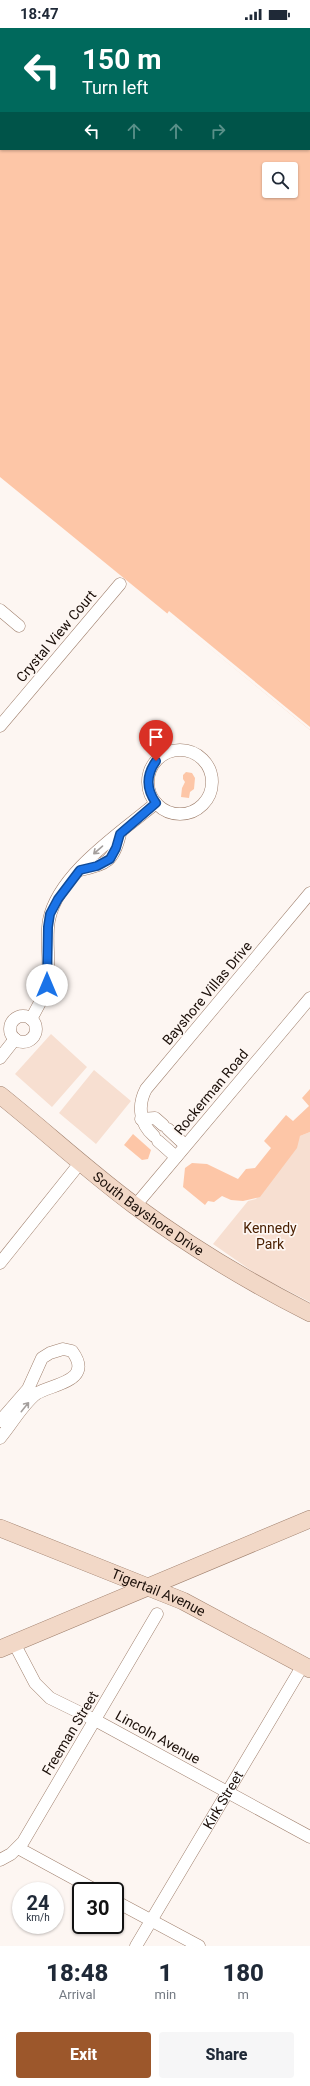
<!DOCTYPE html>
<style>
body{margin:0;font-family:Roboto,sans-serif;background:#f6f6f7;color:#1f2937;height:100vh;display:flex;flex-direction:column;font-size:15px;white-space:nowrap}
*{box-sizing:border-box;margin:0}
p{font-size:13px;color:#747a83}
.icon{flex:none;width:22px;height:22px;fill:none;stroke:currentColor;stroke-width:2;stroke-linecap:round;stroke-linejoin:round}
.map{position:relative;height:1918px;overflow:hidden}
.side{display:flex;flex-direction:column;background:#fff;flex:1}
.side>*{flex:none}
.guide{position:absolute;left:0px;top:0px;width:310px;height:122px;box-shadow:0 1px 3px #0004;background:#00695c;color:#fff;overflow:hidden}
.buttons{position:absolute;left:262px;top:134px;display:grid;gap:8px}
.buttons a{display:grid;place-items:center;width:36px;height:36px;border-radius:4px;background:#fff;box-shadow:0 1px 3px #0004;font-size:20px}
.speed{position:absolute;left:12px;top:1854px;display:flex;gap:8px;font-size:20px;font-weight:700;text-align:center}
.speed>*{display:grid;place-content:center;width:52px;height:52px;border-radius:50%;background:#fff;box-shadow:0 1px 3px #0004;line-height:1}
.speed small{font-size:10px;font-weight:400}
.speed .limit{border:2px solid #111;border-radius:6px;background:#fff;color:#111}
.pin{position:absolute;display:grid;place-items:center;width:34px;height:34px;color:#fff;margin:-41px -17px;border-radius:50% 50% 50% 0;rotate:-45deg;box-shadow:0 0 4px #0007}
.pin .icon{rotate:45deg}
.me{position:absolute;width:44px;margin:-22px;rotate:0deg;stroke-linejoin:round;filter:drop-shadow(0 0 3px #0008)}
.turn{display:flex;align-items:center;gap:14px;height:84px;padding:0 16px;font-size:18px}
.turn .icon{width:52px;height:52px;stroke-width:2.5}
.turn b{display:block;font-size:28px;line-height:34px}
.lanes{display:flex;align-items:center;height:38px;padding:0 16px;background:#0003;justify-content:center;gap:20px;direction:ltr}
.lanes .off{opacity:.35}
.eta{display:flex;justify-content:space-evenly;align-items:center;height:68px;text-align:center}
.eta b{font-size:24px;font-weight:800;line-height:28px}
.button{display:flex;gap:8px;margin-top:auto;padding:8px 16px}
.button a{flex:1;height:46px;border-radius:4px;background:#9c572b;color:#fff;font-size:16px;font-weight:800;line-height:46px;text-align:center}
.button a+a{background:#f6f6f7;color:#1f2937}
.status{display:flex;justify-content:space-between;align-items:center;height:28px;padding:0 20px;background:#fff;direction:ltr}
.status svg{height:11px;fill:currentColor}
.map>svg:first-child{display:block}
.green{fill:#f7dfd1}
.water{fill:#fdc6a7;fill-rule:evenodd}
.pier{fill:#fdf6f2}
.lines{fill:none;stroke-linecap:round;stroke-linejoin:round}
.street-casing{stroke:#a0806e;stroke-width:13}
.secondary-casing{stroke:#a0806e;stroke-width:18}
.street{stroke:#fff;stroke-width:12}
.secondary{stroke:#f2d8c7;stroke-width:17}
.oneway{stroke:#a49f9d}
.route-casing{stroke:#114b97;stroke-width:10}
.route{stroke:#1a73e8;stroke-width:7}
.labels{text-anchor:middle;stroke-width:3.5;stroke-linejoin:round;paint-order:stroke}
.street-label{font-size:14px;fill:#1b0f09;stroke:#fdf6f2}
.park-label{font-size:14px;fill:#4b2103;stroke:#fdf6f2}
</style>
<div class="status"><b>18:47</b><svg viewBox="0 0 49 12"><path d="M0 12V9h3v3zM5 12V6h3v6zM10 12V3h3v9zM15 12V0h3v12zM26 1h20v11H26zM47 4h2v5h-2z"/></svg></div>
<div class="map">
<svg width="310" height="1918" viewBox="0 0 310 1918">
<rect width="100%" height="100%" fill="#fdf6f2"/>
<path class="green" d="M51,1006L87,1039L52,1079L15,1046Z
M94,1042L131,1073L96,1116L59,1085Z
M310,1104V1274L259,1248L213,1216L248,1173L256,1171L300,1108Z"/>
<path class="water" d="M102,0H310V702L0,449V27L1,121H309V1ZM269,141H291V163H269Z
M186,744L192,745L195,750L194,761L190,764L189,770L181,769L182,760L185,754L183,751V747Z
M310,1061V1104L300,1108L297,1120L260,1169L243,1173L231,1172L222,1168L214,1174L208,1173L205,1177L183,1159L185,1140L192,1135L207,1136L238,1151L246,1141L255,1140L271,1120L264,1113L286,1087L293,1093L309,1078L302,1070Z
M133,1106L151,1122L148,1131L142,1132L124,1117Z"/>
<path class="pier" d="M169,583L310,699V702L167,586Z"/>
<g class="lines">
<defs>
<g id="street">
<path d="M0,0L2,1"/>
<path d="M18,1L20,0"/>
<path d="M0,54L1,45"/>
<path d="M0,582L19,598"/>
<path d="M0,698L120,556"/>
<circle cx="180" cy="754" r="32"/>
<path d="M80,842C106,837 114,833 120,806"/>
<circle cx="23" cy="1001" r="13"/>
<path d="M31,991C37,980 45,968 47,955C51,935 45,913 49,892C58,845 122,804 156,775"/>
<path d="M0,1030L15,1011"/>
<path d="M141,1091L155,1090L163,1097"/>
<path d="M168,1101L185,1117"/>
<path d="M154,1108C140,1096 137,1078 146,1061L310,865"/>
<path d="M158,1113L176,1129"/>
<path d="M135,1178L310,970"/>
<path d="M0,1235L80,1135"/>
<path d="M0,1393L28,1361L42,1330L50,1325L63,1321L72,1323C95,1354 51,1356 36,1366C22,1377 12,1396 0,1410"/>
<path d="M14,1615L35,1655L50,1670L95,1692L310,1809"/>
<path d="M18,1820L97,1863"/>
<path d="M0,1832L11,1826L23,1814L157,1586"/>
<path d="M115,1873L199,1918"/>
<path id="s1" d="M136,1918L303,1637"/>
</g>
<g id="secondary">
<path id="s2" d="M0,1067C45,1103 87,1142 134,1177C189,1218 249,1254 310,1285"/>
<path id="s3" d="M0,1500L183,1573L310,1641"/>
<path d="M0,1621L310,1491"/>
</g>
</defs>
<use href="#street" class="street-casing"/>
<use href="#secondary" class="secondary-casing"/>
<use href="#street" class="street"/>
<use href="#secondary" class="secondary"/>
</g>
<defs><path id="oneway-shaft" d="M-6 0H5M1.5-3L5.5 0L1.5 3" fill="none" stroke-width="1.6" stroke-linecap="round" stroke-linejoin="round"/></defs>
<g class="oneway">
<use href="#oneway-shaft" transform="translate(98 822) rotate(139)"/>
<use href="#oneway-shaft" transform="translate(25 1379) rotate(-51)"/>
</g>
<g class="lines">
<defs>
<path id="route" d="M47,957L48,899L50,886L58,871L80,842L97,838L110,831L116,820L120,806L156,775C146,761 146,747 156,733"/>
</defs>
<use href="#route" class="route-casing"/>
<use href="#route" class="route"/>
</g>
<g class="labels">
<g class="street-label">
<text transform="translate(56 608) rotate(-50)" y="5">Crystal View Court</text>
<text transform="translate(207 965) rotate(-50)" y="5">Bayshore Villas Drive</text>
<text transform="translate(211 1064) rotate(-50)" y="5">Rockerman Road</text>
<text dy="5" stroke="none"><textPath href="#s2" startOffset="190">South Bayshore Drive</textPath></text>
<text dy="5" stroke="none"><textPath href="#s3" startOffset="171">Tigertail Avenue</textPath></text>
<text transform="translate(70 1705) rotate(-59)" y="5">Freeman Street</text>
<text transform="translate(158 1709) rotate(29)" y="5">Lincoln Avenue</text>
<text dy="5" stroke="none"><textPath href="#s1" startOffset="170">Kirk Street</textPath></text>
</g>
<g class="park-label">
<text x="270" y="1205">Kennedy<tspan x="270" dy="16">Park</tspan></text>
</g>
</g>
</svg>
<div class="buttons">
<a><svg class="icon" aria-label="search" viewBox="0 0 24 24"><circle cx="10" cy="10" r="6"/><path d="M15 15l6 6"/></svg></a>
</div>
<div class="speed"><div>24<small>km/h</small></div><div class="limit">30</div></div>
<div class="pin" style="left:156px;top:733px;background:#d93025"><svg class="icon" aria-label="arrive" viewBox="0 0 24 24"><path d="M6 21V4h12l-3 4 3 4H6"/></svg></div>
<svg class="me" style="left:47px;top:957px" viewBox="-20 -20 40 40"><circle r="19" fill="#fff"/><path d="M0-13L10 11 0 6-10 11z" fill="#1a73e8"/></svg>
<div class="guide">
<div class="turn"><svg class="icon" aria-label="left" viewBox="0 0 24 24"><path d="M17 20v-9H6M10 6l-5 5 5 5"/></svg><div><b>150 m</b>Turn left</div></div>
<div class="lanes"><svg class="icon" aria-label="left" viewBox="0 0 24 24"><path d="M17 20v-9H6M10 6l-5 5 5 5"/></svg><svg class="icon off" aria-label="ahead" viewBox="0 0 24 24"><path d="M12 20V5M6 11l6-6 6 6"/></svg><svg class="icon off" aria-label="ahead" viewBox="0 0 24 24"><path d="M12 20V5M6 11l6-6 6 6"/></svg><svg class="icon off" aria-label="right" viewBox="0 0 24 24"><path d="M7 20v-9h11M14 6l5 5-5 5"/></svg></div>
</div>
</div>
<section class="side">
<div class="eta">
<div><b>18:48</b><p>Arrival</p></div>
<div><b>1</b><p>min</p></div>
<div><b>180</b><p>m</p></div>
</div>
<div class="button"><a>Exit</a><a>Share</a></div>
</section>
